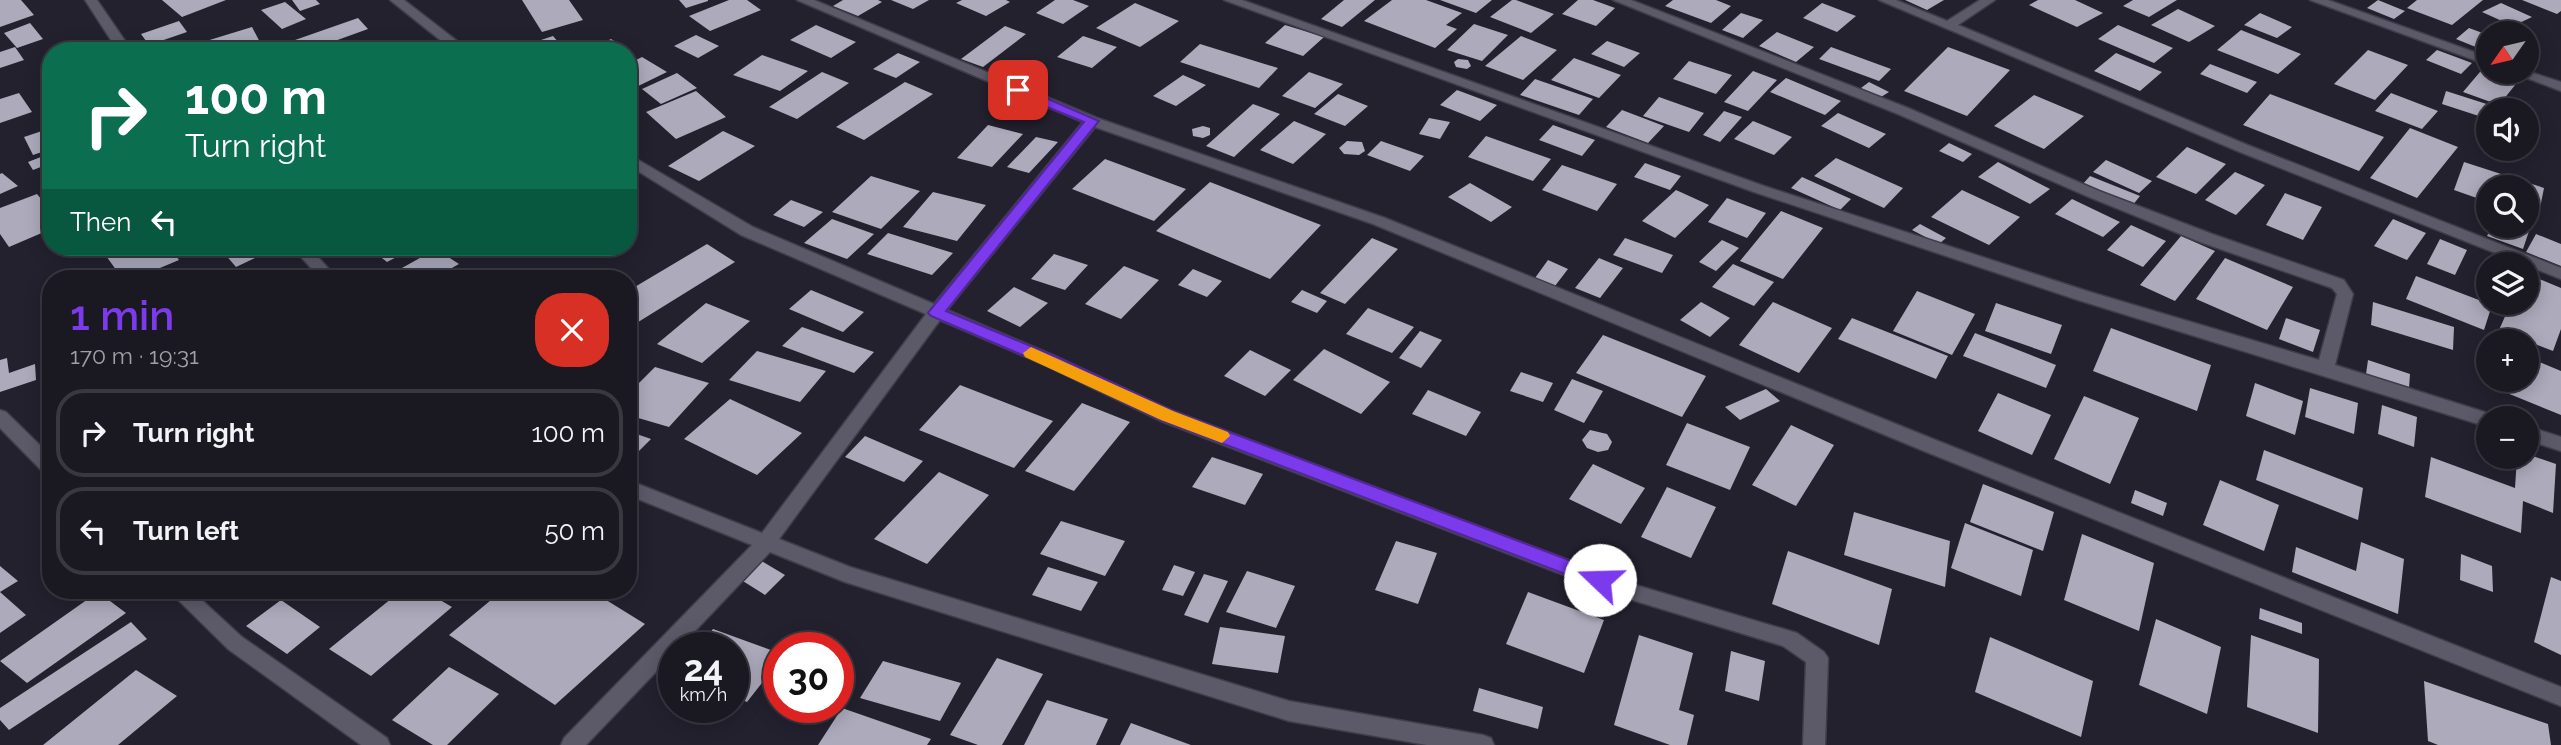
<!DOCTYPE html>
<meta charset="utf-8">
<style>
body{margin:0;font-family:Raleway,sans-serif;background:#27262f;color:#f1f3f6;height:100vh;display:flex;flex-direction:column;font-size:26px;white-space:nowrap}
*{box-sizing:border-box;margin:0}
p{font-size:23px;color:#9fa0a5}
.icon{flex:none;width:38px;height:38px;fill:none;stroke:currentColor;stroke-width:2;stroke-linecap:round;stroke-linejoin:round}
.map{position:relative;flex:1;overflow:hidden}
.details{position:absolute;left:42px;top:270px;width:595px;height:329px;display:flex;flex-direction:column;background:#1a1922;border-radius:28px;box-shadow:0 4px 18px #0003,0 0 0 2px #383840}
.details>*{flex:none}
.guide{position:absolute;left:42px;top:42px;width:595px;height:214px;border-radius:28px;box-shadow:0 4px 18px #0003,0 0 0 2px #383840;background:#0b6e4f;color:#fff;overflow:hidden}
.needle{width:46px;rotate:236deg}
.buttons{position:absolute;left:2476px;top:21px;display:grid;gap:14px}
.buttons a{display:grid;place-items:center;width:63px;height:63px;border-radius:50%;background:#1a1922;box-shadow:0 4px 18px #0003,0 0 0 2px #383840;font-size:35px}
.speed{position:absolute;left:658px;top:632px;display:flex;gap:14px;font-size:35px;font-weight:700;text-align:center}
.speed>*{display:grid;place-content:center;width:91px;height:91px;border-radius:50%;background:#1a1922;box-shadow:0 4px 18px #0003,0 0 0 2px #383840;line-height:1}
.speed small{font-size:18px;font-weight:400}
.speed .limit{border:10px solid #d22;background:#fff;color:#111}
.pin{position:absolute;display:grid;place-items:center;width:60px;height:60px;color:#fff;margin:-30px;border-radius:14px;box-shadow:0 4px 10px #0006}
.me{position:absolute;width:77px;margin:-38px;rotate:291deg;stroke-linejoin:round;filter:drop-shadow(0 0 5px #0008)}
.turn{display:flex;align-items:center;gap:24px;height:147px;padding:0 28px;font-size:32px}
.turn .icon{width:91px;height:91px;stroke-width:2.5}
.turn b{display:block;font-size:49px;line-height:60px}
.then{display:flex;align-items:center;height:66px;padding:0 28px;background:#0003;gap:14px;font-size:26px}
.round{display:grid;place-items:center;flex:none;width:74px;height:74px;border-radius:28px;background:#27262f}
.head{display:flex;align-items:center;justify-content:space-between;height:119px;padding:0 28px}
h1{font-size:42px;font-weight:600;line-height:52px;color:#7c3aed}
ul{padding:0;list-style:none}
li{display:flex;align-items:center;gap:21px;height:88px;margin:0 14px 10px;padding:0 14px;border:4px solid #383840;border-radius:28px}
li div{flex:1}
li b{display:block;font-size:26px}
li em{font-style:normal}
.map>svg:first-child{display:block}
.building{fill:#acaabb}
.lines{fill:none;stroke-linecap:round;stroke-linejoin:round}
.street-casing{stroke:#3f3d48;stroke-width:3}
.street{fill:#5c5a69;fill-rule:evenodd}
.route{fill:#7c3aed;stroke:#51269a;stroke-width:2}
.slow{fill:#f59e0b}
</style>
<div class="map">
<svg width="2561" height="745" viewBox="0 0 2561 745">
<rect width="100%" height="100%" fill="#23212e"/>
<path class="building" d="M0,0H21L34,15L0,27Z
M162,0H226L182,17Z
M292,0H316L320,4L300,11Z
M522,0H569L583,20L542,32Z
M679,0H708V1L686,8Z
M729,0H747L761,10L710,31L689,16Z
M843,0H878L882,2L858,16L833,6Z
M891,0H929L913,9Z
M962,0H1006L1010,2L986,16L956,3Z
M1055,0H1073L1089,6L1063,24L1036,13Z
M1344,0H1375L1342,27L1321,19Z
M1392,0H1426L1462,13L1446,25L1457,29L1435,48L1364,21Z
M1440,0H1492L1476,13Z
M1512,0H1516L1554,14L1531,33L1490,17Z
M1578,0H1593L1615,8L1596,26L1562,14Z
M1673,0H1716L1731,6L1711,23L1665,6Z
M1905,0H1944L1927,10Z
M2038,0H2075L2103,13L2077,27L2029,5Z
M2133,0H2177L2149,17L2123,6Z
M2378,0L2405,11L2394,19L2367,8Z
M2417,0H2483L2452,25L2407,8Z
M2522,0H2561V11L2557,14Z
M285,2L306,19L282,29L261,10Z
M1135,3L1179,21L1140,47L1096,28Z
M1822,3L1856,16L1837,32L1803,18Z
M2501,3L2532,17L2513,26L2482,12Z
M2178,9L2215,26L2189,42L2151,25Z
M1741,13L1763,20L1743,38L1722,30Z
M2260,13L2292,27L2277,38L2244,25Z
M358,18L368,29L307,51H304L295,40Z
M179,21L187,32L149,45L141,34Z
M30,23L43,39L17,48L4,33Z
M1474,24L1508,35L1482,61L1447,50Z
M816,25L856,42L831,58L790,40Z
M1285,25L1324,37L1303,56L1265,43Z
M2118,25L2173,48L2154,63L2098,39Z
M1005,26L1026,34L983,67L961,59Z
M252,27L263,48L253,51H207L203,42Z
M2469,28L2488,35V52L2456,39Z
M2241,30L2301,54L2278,74L2217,50Z
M1777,32L1814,47L1796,62L1759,46Z
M696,35L719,46L698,58L674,46Z
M553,36L566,51H511V50Z
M1083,36L1117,47L1092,68L1057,57Z
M1521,36L1557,50L1523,80L1485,66Z
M611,39L634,54L628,57V51H586Z
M1607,41L1640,53L1624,67L1591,54Z
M371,42L377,51H345V50Z
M1200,44L1278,68L1259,88L1180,62Z
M15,47L24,60L0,68V52Z
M1831,47L1891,69L1879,81L1819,59Z
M1948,47L2010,70L1967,116L1904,91Z
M2368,50L2408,65L2375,100L2334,84Z
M2437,50L2472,63L2461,74L2426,60Z
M898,53L920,62L896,78L873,69Z
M2116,53L2162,72L2140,91L2094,71Z
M762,55L808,71L780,91L733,75Z
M642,57L667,72L628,91V64Z
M1574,58L1621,75L1599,98L1551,80Z
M1458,59L1468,60L1471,66L1467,69L1456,67L1454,62Z
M1689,61L1732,75L1716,94L1673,79Z
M2210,64L2257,82L2247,93L2200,74Z
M2485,66L2488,67V72H2501L2520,79L2499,105L2463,92Z
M1753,71L1777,80L1748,111L1724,102Z
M822,72L849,83L797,119L769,107Z
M1309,72L1343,84L1315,108L1282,96Z
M677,73L697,88L661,104L642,89Z
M1183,75L1206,85L1176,106L1153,96Z
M1786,78L1841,101L1825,115L1770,92Z
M1535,79L1593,99L1579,115L1520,95Z
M905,82L933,94L864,140L836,127Z
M1869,82L1889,92L1881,97L1861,88Z
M1457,90L1497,105L1480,121L1440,105Z
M696,91L726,117L676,139L646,112Z
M2446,91L2496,107L2495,110H2488V119L2442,104Z
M19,93L32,112L0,123V99Z
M2391,93L2438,111L2422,129L2375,111Z
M1338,94L1368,106L1345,126L1314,114Z
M2270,94L2384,137L2359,171L2243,125Z
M2034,95L2084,116L2044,149L1994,126Z
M1659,97L1704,113L1689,132L1643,116Z
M1253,104L1280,114L1234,157L1206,146Z
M1622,110L1664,126L1648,143L1606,127Z
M1724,111L1742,117L1720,142L1703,135Z
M1838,113L1886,134L1869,148L1821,126Z
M1429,118L1450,122L1440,139L1419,134Z
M1294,121L1326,134L1293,164L1260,150Z
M1753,121L1792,137L1774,155L1734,139Z
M988,125L1023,134L992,167L957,158Z
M1553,125L1595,140L1582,156L1539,140Z
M1203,126L1210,128V135L1203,138L1193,136L1192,129Z
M51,128V149L33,155L24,137Z
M2410,128L2458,147L2417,198L2370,178Z
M723,131L755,146L699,181L668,166Z
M1486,136L1551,159L1533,181L1468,157Z
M1036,137L1058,142L1029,173L1007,167Z
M1347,141L1362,142L1365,151L1359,155L1344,154L1339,148Z
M1381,141L1424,156L1410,171L1367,155Z
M1949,143L1972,154L1963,162L1939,151Z
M2187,147L2226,164L2196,194L2156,177Z
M51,153V163L33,170L28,162Z
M1836,158L1903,188L1884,208L1814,176Z
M1105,159L1186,189L1154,221L1072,189Z
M2106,160L2152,181L2139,193L2093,172Z
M1998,162L2050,189L2030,204L1978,177Z
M2464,162L2544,188L2538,218L2527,214V187H2488V202L2454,190Z
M1645,163L1681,176L1670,190L1634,177Z
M1562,165L1617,184L1597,211L1542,190Z
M2235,172L2265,185L2236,215L2205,200Z
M2,173L18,186L0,194V174Z
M871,176L920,191L881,229L832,212Z
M2090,176L2140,196L2132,206L2082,185Z
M1802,177L1851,199L1840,210L1791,188Z
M1210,182L1321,225L1270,279L1156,231Z
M1470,183L1512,207L1491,222L1448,197Z
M1676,190L1709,205L1675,238L1642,221Z
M1962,190L2020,217L1989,245L1931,217Z
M933,192L986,205L957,241L903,227Z
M2285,193L2322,207L2303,240L2266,225Z
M37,194L51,211V229L9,247L0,234V208Z
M1727,198L1766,213L1747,238L1708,222Z
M2072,199L2120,222L2103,237L2055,214Z
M791,200L823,212L804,227L773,215Z
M1781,211L1823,228L1783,279L1740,261Z
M832,219L874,234L847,259L804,243Z
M2393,219L2426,233L2407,260L2374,246Z
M2527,223L2531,225L2523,249L2487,236L2492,226H2527Z
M1920,224L1946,238L1939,244L1912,230Z
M2131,225L2166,241L2143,267L2107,250Z
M888,233L953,253L932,275L867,254Z
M2536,234L2561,244V266L2526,252Z
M2181,236L2215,251L2175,301L2140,285Z
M1372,238L1398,249L1345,304L1320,293Z
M1625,238L1673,255L1662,273L1613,255Z
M2440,239L2467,250L2455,275L2427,264Z
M1722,240L1739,248L1716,271L1699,262Z
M707,244L735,262L635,324L628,319V291Z
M108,247H169L179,260L136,278H122L101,249Z
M239,247H267L270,251L236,267L224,253Z
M368,247H416L387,262Z
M436,249L459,264L434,278H384Z
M1054,254L1088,265L1065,290L1031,279Z
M1599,258L1623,268L1600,298L1575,288Z
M2225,258L2293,287L2267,330L2196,299Z
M1548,260L1568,269L1555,286L1535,278Z
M1733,264L1774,282L1754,306L1712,287Z
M1124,266L1159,280L1121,319L1085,304Z
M1193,269L1222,281L1207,297L1178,285Z
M2527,274L2561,288V329L2553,351L2499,330L2511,303H2527Z
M2416,276L2492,305L2484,330L2406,299Z
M1014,287L1048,303L1020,327L987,311Z
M811,290L864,312L843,332L789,309Z
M1302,290L1327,301L1317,313L1291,302Z
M1917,291L1975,314L1952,355L1893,331Z
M1701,302L1730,318L1710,337L1680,320Z
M1773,302L1832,328L1799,373L1739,345Z
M2373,302L2454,327L2453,350L2371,325Z
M706,303L750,321L702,363L657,344Z
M1996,303L2062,325L2051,354L1985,331Z
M1368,308L1414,327L1392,353L1346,334Z
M1852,318L1948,356L1936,379L1838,339Z
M2286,318L2320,330L2313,352L2279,339Z
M802,327L874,352L854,373L782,346Z
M2111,328L2211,365L2197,411L2093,371Z
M1420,331L1442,340L1421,368L1399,358Z
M1975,333L2056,365L2046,388L1963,356Z
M1603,335L1706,376L1682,417L1576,373Z
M1324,349L1390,382L1361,414L1293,380Z
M1250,350L1291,370L1265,396L1224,376Z
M757,351L826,371L800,402L729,380Z
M2527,357L2561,371V415L2507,393L2513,380H2527Z
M7,358L9,373L35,364L36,380L0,392V360Z
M2368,360L2410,374L2409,388L2366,374Z
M655,367L709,383L669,427L628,415V394Z
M1521,372L1553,383L1543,402L1510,391Z
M1572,379L1603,391L1584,423L1554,410Z
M2255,383L2303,401L2295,435L2246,416Z
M960,385L1053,421L1014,468L919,430Z
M2310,388L2358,403L2354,434L2305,417Z
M1766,389L1780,401L1740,420L1725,407Z
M1428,390L1481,412L1466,436L1412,414Z
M1998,393L2051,415L2032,455L1978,431Z
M2084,396L2139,418L2110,484L2054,459Z
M730,399L802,433L757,475L684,439Z
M1082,403L1130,422L1074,491L1025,471Z
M2382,405L2417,417L2414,447L2378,434Z
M1687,423L1750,447L1730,490L1666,465Z
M1791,425L1834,445L1796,506L1752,485Z
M1590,430L1607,434L1612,442L1608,450L1598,452L1587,448L1582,440Z
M628,431L651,439L628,462Z
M865,436L923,461L904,482L845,457Z
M2264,450L2363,488L2358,520L2256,480Z
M2527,454L2556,464L2553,513L2523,501L2521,533L2425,497L2431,457L2515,488L2517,457H2527Z
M1212,457L1263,474L1245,505L1192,487Z
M1593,464L1645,488L1621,524L1569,499Z
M939,472L989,495L927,564L874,539Z
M2220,480L2279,505L2264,551L2203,525Z
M1983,484L2054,512L2043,551L1970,522Z
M1667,487L1716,507L1691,558L1641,537Z
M2135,490L2167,503L2163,516L2131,503Z
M1854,512L1950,541L1945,587L1844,555Z
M1061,521L1125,541L1105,576L1040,554Z
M1965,523L2033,550L2021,596L1951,568Z
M2082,534L2154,563L2139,631L2064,600Z
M1396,541L1437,553L1418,604L1375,590Z
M2361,542L2404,559L2398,614L2292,572L2296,547L2356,571Z
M1788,551L1892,589L1879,645L1772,604Z
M2461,554L2492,566L2493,592L2460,580Z
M758,559L785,575L765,595L738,578Z
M1174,565L1195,572L1183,596L1162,590Z
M0,566L18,581L0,592L26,615L0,633Z
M1048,567L1098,582L1081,611L1032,595Z
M1247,571L1295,586L1276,628L1226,612Z
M1204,574L1228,581L1208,623L1184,615Z
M2551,577L2561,581V655L2534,642Z
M402,590H423L452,607L371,676L329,649Z
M503,590H590L645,624L555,705L449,635Z
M98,592L126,613L27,683L0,661Z
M1528,592L1604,620L1584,673L1506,644Z
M281,600L320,627L287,654L246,626Z
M2260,608L2302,623V634L2259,619Z
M2156,619L2221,647L2207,714L2139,685Z
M131,622L147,639L9,730L0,720V708Z
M1220,627L1285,636L1278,673L1212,664Z
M713,629L779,653V661L747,702L733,696V648H698Z
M1639,635L1693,653L1679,710L1694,715L1687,745H1670L1614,725Z
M2251,635L2319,659L2318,733L2247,707Z
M1990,637L2093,681L2081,737L1975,692Z
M1731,651L1765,661L1759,701L1725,691Z
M997,658L1043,674L1002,745H978L950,735Z
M883,661L961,683L940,721L860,698Z
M449,667L499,694L447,745H433L392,720Z
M136,670L177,696L118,745H43Z
M2424,681L2548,724L2551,745H2438L2428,741Z
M1479,688L1543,707L1538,729L1473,711Z
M1047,700L1108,719L1096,745H1024Z
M842,708L931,739L927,745H818Z
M1131,723L1191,745H1120Z"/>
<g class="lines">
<defs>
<path id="street" d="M85,0H97L132,51H118Z
M390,0H404L470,51H454Z
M797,0H814L1097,118L1385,218L1938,441L2561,687V706L1924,451L1373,224L1095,127L947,310L1057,357L1173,411L1629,583L1797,633L1824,652L1828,658L1825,745H1803L1806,662L1783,646L1619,596L1161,421L1045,365L940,320L779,539L850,567L1289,701L1483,735L1491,738L1494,745H1427L1289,721L845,582L770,552L679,648H674V653L586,745H561L564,738L752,545L628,495V480L762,533L926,314L741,235L628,165V154L753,227L934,304L1083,122Z
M1224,0H1242L1764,186L2090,292L2319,360L2337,294L2332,288L2200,242L2089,197L1898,114L1613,0H1631L1908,108L2099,191L2212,234L2344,280L2353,294L2335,365L2494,415L2496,418H2488V427L2078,300L1754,192Z
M1879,0H1896L1947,21L1980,0H1995L1958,25L2250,146L2561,268V279L2240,152Z
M2310,0H2328L2488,57V65Z
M2527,71L2561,82V91L2511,72Z
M292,247H309L337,278H320Z
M0,410L6,412L51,456V475L44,473L0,428Z
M2527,426L2561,437V451L2527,440Z
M168,590H191L242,637L387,738L390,745H361L228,649Z"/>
</defs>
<use href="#street" class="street-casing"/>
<use href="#street" class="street"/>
</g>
<path class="route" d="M1018,86L1099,121L946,311L1057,357L1173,411L1606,574L1609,580L1606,585L1600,587L1594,585L1161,420L1046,365L931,316L928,313L931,309L1084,122L1013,93V87Z"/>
<path class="slow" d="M1031,347L1173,411L1228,432L1230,436L1222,443L1161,420L1025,357L1023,353Z"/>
</svg>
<div class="buttons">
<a><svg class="needle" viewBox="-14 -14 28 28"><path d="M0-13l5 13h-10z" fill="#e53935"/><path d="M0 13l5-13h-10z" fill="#9fa0a5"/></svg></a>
<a><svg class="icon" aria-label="sound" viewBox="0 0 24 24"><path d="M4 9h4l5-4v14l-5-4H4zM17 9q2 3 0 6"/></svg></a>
<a><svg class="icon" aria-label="search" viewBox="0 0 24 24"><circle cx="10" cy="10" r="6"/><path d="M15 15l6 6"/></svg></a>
<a><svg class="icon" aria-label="layers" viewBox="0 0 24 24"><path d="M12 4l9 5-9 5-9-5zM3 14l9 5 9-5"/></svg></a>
<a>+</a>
<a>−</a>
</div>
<div class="speed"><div>24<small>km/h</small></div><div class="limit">30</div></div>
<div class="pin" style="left:1018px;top:90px;background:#d93025"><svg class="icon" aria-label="arrive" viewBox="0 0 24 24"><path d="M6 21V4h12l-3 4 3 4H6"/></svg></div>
<svg class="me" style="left:1600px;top:580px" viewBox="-20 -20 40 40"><circle r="19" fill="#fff"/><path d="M0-13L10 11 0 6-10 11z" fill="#7c3aed"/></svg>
<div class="guide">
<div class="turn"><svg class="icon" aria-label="right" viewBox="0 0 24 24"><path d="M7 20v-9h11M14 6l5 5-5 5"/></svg><div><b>100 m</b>Turn right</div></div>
<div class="then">Then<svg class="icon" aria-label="left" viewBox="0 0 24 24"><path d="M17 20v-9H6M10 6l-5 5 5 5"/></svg></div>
</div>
<section class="details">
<div class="head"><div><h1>1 min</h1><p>170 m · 19:31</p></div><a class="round" style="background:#d93025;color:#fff"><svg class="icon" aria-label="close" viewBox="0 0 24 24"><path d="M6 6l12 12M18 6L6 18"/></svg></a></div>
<ul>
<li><svg class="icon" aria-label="right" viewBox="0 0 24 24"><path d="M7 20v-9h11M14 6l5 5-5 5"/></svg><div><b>Turn right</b></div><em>100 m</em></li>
<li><svg class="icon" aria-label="left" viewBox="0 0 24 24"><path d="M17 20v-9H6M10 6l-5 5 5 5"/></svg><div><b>Turn left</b></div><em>50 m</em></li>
</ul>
</section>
</div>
